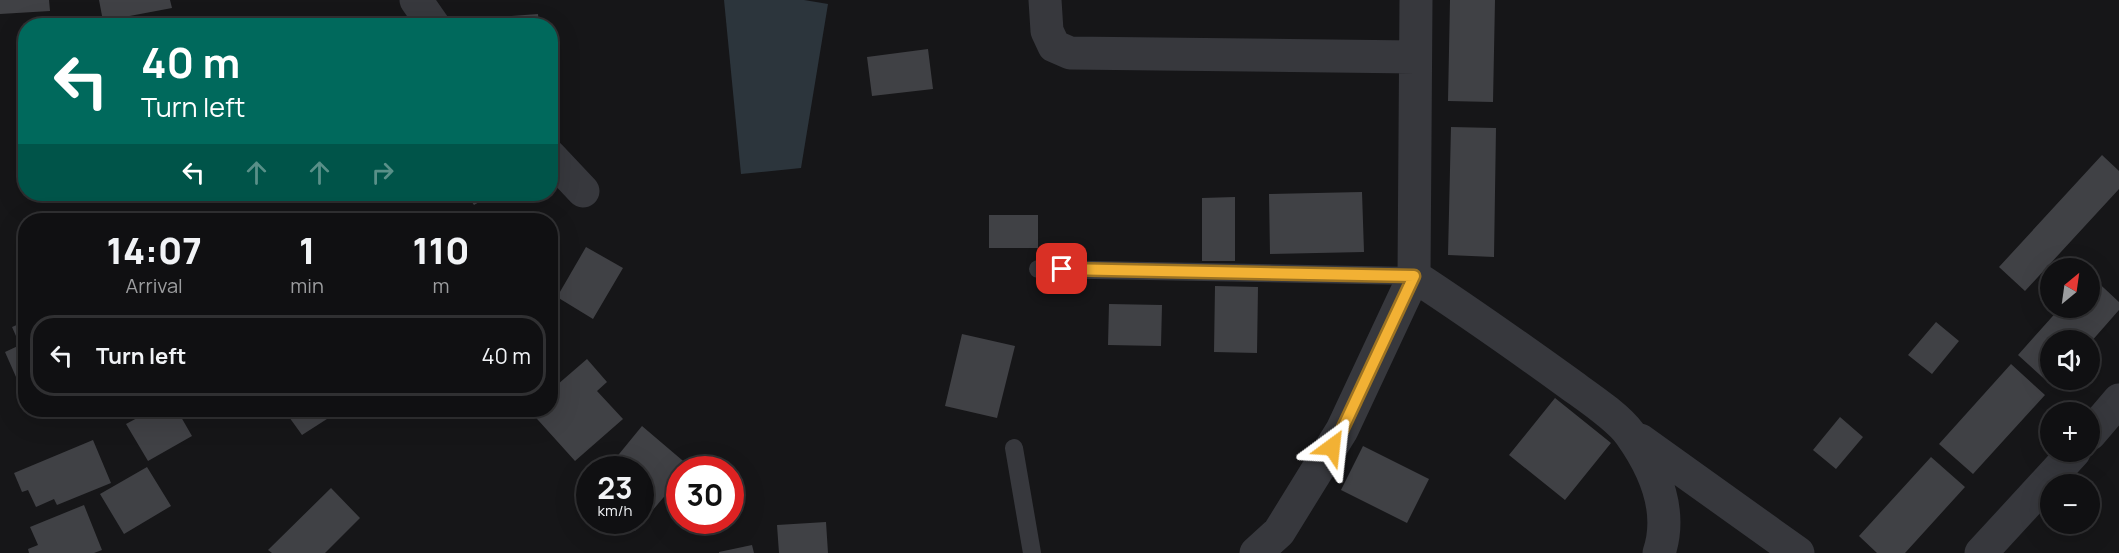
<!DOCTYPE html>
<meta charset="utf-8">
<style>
body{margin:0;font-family:Manrope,sans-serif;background:#19191b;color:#f1f3f6;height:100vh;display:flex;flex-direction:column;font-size:22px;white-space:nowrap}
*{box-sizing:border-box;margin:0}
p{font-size:20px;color:#9c9d9f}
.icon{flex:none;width:33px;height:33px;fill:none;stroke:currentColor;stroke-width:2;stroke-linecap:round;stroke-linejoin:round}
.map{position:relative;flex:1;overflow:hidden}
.details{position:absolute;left:18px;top:213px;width:540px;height:204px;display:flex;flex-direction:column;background:#101012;border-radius:24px;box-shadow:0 6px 24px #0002,0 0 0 2px #303032}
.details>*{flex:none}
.banner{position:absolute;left:18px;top:18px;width:540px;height:183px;border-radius:24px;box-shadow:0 6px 24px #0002,0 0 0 2px #303032;background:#00695c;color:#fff;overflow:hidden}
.needle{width:39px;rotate:29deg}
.controls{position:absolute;left:2040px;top:258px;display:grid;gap:12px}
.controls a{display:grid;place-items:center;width:60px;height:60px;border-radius:50%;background:#101012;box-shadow:0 6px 24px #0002,0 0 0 2px #303032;font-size:30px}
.speed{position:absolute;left:576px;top:456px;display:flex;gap:12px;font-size:30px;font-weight:700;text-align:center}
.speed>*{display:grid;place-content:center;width:78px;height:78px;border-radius:50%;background:#101012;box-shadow:0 6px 24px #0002,0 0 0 2px #303032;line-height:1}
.speed small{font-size:15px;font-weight:400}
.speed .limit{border:9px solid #d22;background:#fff;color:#111}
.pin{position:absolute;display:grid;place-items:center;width:51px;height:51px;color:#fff;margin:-26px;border-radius:12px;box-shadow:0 3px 9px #0006}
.me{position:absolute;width:66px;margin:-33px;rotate:30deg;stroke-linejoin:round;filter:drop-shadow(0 0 4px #0008)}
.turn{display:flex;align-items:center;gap:21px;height:126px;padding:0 24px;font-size:27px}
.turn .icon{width:78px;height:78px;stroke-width:2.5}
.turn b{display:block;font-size:42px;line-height:51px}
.lanes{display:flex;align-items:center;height:57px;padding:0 24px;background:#0003;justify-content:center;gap:30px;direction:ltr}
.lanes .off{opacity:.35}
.eta{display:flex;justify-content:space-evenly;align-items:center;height:102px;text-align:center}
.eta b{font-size:36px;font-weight:800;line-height:42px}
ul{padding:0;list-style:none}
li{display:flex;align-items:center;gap:18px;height:81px;margin:0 12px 9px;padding:0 12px;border:3px solid #303032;border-radius:24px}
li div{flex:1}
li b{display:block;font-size:22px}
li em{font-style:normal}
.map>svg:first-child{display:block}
.water{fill:#2c353c}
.building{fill:#404145}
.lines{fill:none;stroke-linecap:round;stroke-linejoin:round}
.service{stroke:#37383d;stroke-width:18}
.minor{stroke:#37383d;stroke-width:33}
.route-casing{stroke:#9d7322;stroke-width:15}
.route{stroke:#f2b134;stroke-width:10}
</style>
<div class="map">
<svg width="2119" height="553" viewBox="0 0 2119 553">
<rect width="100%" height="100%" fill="#161618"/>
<path class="water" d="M724,0H804L828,4L801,168L741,174Z"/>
<path class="building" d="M0,0H49L50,11L0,14Z
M99,0H170L172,8L103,21Z
M1450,0H1495L1493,102L1448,101Z
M538,14L539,26H473V19Z
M928,49L933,89L872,96L867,57Z
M1451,127L1496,128L1494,257L1448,255Z
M2102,155L2119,171V189L2025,291L1999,267Z
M1362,192L1364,252L1270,254L1269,194Z
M466,194H493L474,205Z
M1235,197V261H1202V198Z
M989,215H1038V248H989Z
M586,247L623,268L593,319L557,297Z
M2090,275L2119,302V310L2090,343V340H2050V380H2056L2051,385L2018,355L2060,308H2090Z
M1215,286L1258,287L1257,353L1214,352Z
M1109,304L1162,305L1161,346L1108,345Z
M26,321V384L20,386L5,352L20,345L12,327Z
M1936,322L1959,341L1932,374L1908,355Z
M962,334L1015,346L997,418L945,406Z
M587,359L607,382L597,391L623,419L575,461L529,410H550V391Z
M2011,364L2045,395L1973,474L1939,444Z
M1555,398L1611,443L1565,500L1509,455Z
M152,410H177L192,436L148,461L126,424Z
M284,410H341L302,435Z
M1840,417L1863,437L1836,469L1813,450Z
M642,426L689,466L687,470H680V478L635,531L623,520H640V470H606Z
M93,440L111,483L57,505L54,499L36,507L28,490L22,492L14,473Z
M1363,446L1429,479L1407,523L1341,490Z
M1931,457L1965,487L1905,553H1877L1859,536Z
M147,467L171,506L124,534L100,494Z
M331,488L360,518L325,553H272L268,550Z
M84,505L102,550L94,553H29L28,549L38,545L30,527Z
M826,522L828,553H779L777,525Z
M752,545L754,553H719V552Z"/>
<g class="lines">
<path class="service" d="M1038,269L1414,276
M1014,448L1032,553"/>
<path class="minor" d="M416,0L434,26
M1045,0L1047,31L1054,46L1070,53L1415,57
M550,156L583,191
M1414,276C1466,310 1517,346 1567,382C1586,396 1617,416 1630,434C1655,469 1673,511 1659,553
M2090,434L2119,400
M1640,440L1798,553
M1256,553L1279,532L1342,430L1414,276L1416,0
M1981,553L2074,452"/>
</g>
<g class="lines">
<defs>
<path id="route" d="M1062,269L1414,276L1342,430L1332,447"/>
</defs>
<use href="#route" class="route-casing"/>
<use href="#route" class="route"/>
</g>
</svg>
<div class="controls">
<a><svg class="needle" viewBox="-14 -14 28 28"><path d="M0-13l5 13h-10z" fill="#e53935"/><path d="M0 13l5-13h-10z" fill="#9c9d9f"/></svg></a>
<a><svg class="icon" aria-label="sound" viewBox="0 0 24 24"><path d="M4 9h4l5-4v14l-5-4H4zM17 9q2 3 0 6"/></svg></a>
<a>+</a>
<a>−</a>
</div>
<div class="speed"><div>23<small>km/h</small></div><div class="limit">30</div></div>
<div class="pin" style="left:1062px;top:269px;background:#d93025"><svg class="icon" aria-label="arrive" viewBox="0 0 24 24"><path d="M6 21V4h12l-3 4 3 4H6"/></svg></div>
<svg class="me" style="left:1332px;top:447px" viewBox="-20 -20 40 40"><path d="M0-17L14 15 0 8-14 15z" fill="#f2b134" stroke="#fff" stroke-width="4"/></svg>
<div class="banner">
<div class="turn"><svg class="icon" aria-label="left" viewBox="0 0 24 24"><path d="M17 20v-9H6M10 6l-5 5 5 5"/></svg><div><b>40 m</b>Turn left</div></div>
<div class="lanes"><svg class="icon" aria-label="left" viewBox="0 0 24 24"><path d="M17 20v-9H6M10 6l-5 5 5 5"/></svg><svg class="icon off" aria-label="ahead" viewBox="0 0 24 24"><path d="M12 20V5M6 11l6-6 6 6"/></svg><svg class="icon off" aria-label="ahead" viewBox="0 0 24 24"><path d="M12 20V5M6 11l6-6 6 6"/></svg><svg class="icon off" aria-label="right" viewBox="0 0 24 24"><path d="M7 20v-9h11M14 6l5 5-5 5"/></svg></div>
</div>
<section class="details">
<div class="eta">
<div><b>14:07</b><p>Arrival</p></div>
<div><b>1</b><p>min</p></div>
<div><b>110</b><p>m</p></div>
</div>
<ul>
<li><svg class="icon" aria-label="left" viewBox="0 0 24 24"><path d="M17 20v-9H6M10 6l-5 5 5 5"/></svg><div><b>Turn left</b></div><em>40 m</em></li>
</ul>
</section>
</div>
